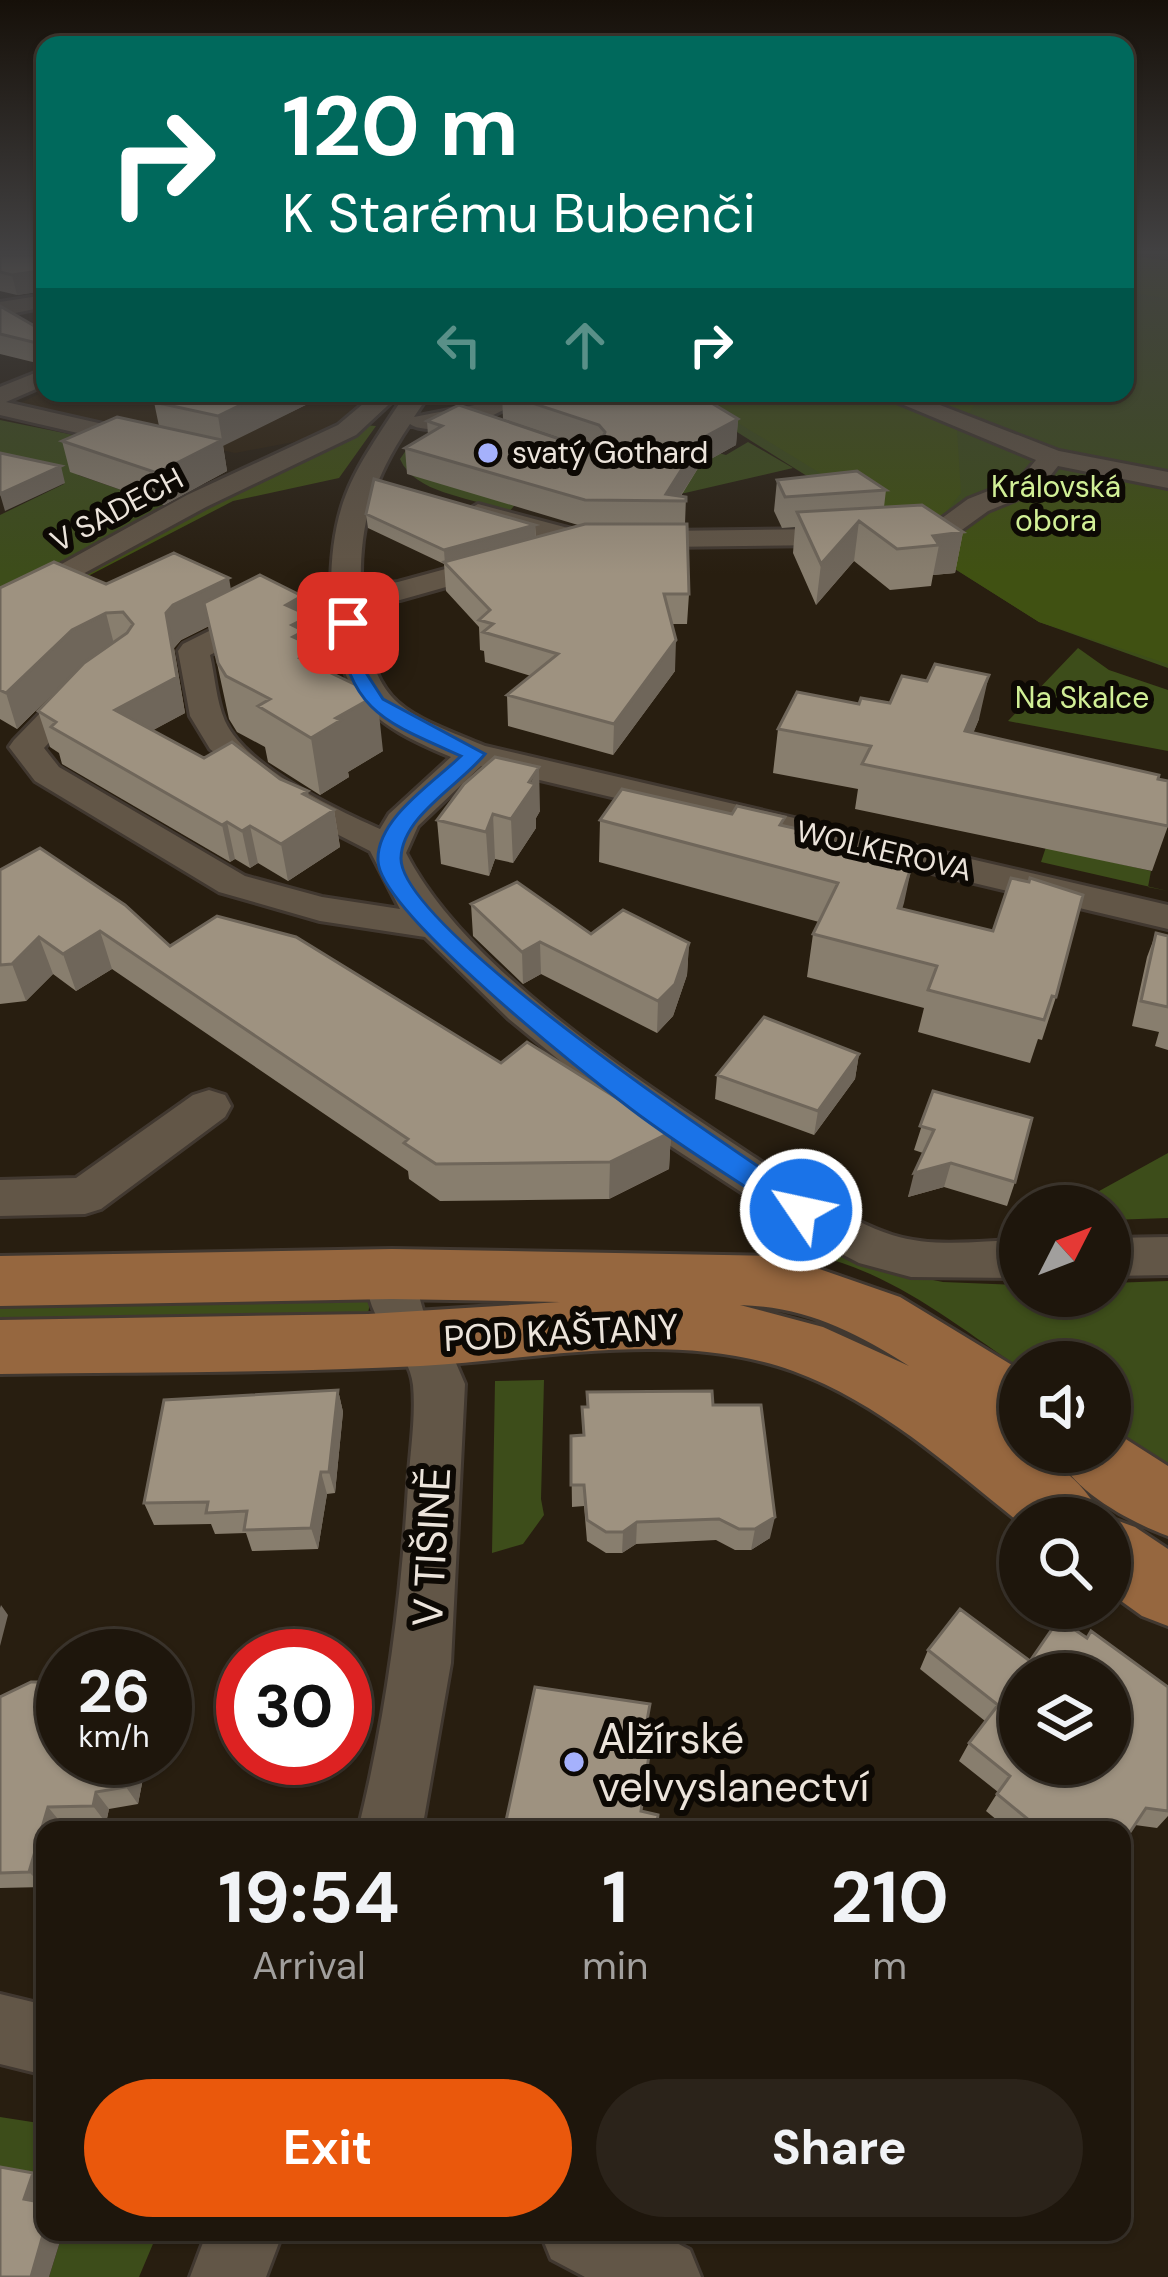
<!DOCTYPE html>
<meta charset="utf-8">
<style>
body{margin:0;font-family:"DM Sans",sans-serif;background:#2b231a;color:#f1f3f6;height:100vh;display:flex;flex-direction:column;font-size:45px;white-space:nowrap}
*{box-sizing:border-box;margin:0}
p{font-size:39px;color:#a19f9d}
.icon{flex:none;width:66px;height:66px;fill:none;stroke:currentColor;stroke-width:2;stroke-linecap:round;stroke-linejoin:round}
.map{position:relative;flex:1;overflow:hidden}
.panel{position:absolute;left:36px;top:1821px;width:1095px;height:420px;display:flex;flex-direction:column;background:#1e160c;border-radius:24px;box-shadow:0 3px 9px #0004,0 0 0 3px #3c352d}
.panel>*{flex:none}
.guide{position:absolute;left:36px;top:36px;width:1098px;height:366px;border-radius:24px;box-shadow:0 3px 9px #0004,0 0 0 3px #3c352d;background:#00695c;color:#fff;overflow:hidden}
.needle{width:78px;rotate:48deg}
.buttons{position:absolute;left:999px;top:1185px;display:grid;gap:24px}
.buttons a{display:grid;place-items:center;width:132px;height:132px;border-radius:50%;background:#1e160c;box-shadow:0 3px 9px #0004,0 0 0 3px #3c352d;font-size:60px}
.speed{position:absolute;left:36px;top:1629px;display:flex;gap:24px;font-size:60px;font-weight:700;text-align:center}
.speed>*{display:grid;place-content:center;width:156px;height:156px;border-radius:50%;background:#1e160c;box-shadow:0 3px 9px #0004,0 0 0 3px #3c352d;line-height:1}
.speed small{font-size:30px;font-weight:400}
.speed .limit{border:18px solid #d22;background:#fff;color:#111}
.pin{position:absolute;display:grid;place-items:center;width:102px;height:102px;color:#fff;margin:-51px;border-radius:24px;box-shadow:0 6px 18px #0006}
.me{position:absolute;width:132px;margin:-66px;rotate:304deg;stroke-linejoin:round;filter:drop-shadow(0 0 9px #0008)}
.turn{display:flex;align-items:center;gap:42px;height:252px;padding:0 48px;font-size:54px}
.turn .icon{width:156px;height:156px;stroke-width:2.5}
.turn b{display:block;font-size:84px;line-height:102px}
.lanes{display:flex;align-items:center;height:114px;padding:0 48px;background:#0003;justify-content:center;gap:60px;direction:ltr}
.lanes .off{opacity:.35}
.eta{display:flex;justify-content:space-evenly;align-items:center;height:204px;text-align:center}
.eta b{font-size:72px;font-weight:700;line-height:84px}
.primary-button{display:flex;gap:24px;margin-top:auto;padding:24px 48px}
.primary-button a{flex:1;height:138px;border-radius:72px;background:#ea580c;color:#fff;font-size:48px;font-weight:700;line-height:138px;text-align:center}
.primary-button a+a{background:#2b231a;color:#f1f3f6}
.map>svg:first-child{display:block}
.built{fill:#30220e}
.green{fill:#3d4d1a}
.forest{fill:#405112}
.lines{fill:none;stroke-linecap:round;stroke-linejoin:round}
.minor-casing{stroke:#413830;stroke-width:6}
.major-casing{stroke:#413830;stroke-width:6}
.minor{fill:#625647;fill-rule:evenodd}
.major{fill:#96673f;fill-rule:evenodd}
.wall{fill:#887e6e}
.shaded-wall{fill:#6f665a}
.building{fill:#9e9280;stroke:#6f665a;stroke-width:3;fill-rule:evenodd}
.route{fill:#1a73e8;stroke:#114b97;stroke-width:3}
.poi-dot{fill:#a5b1fc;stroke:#0d0904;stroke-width:4.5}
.labels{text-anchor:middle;stroke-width:12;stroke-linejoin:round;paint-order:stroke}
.far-poi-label{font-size:30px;fill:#ece4db;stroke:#0d0904;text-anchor:start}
.far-park-label{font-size:30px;fill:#d1ef96;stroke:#0d0904}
.far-street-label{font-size:30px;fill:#ece4db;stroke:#0d0904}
.street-label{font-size:36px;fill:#ece4db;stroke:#0d0904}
.near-street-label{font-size:42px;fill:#ece4db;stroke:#0d0904}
.near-poi-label{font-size:42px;fill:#ece4db;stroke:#0d0904;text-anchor:start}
</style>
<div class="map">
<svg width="1168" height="2277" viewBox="0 0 1168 2277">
<rect width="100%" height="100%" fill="#281e10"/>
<path class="built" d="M45,391V393H380L376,400L304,440L235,453L18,404Z"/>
<path class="green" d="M1125,255L1168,261V668L1039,622L675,393H1125Z
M0,420L128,446L78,475L173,508L0,598V515L64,484L0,469Z
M594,420L726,455L748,442L793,468L685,493L519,500L508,513C475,496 416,496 400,459L409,446L550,443Z
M1078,648L1109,670L1168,690V751L1008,721Z
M1046,847L1151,871L1148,887L1168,891L1041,862Z
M1168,1153V1218L1110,1220V1206H1072Z
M797,1216L893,1272L943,1282L1020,1285V1296H1110V1283L1168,1281V1467L1110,1428V1362H1020V1368C930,1307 872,1256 759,1246Z
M358,1293L370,1302L368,1314L0,1329V1300Z
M544,1380L541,1499L544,1515L523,1544L492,1553L495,1381Z
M0,2117L45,2124V2180L0,2171Z
M63,2232H158L139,2277H49Z"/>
<path class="forest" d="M1125,255L1168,261V299L1125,291Z
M689,393H977L980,397L957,431L961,493L942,517L905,525Z
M362,425L376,426L339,478L233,501L63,589L55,584L290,468Z
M1081,480H1131L1168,486V664L1039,622L916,544L1001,505Z"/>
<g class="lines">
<defs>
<path id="minor" d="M45,295V307L0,316V302Z
M45,369V385L6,402L160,437L164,442L151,450L0,415V387Z
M376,393H401L356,435L206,507L0,619V598L187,495L338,425Z
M406,393H430L414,417L480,404L460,393H495L513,403C496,420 429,438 410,424C374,477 359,522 361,587L398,582L504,553L518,562L514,568L400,600L362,605C373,706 398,710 485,746L1168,905V929L481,766L418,826L406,853C465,969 640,1081 748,1153C793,1182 841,1218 892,1235C932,1248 979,1241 1020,1240V1278L911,1277L859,1263L813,1239L669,1145L587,1083L509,1019L425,937L320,921L219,892L35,781L9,747L14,740L76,676H98L103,683L98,690L44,748L59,767L245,876L322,897L400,909L370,851L278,804L210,749L190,716L178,651L183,644L271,600L331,591C331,496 357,469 406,393ZM332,609C340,700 370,723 451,757L389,814L380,829C335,809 246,767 225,721C216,700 215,676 210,655L289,614Z
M875,393H909L1059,451L1168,472V488L1058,466L1039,490L988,511L952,537L902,544L582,548L468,518L464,512L478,504L583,532L902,528L934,524L968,499L1021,478L1036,460Z
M209,1090L225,1095L231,1106L225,1117L101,1209L85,1214L0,1216V1180L76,1178L193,1095Z
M1168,1237V1275L1110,1276V1238Z
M392,1254L409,1260L423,1310L446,1340L465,1384L451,1663L422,1830H358C386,1717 401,1602 408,1486C410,1453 416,1417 413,1385C409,1341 348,1313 375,1260Z
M0,1994L45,2005V2075L0,2064Z
M207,2232H283L266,2277H190Z
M540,2232H656L690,2250L701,2277H585L551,2259Z"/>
<path id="major" d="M392,1249L782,1256L900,1297L1020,1370V1435L1005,1429L1020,1441V1452C1052,1452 1090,1490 1102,1518H1020V1523C950,1467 879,1402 793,1371C676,1329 541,1359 421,1366C281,1373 140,1372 0,1374V1320L368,1314L560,1302L392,1299L0,1306V1256ZM740,1305C805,1307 854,1331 909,1366L823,1327Z
M1110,1429L1168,1466V1536C1128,1521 1073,1491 1055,1452H1110Z
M1110,1518L1135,1527L1168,1549V1626L1142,1616L1110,1593Z"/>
</defs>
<use href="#minor" class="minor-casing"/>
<use href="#major" class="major-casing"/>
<use href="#minor" class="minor"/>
<use href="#major" class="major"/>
</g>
<path class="wall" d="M0,255H45V292L44,291L17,295L0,291Z
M0,306L45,332V365L0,354Z
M330,393L223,445L227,471L164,505L70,472L62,441L159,426L154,402Z
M502,393L738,419L736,445L700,465L681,496L686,497L685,524L689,594L687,624H672L675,671L613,755L508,726L507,695L531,676L485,662L484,651L480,650L479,627L446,591L444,564L368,528L366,514L535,525L536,537L578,525L407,474L405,448L428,435L427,421L581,445L503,419Z
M777,480L886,490L884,507L963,532L955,573L933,575L931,586L890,590L854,561L816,605L793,553L795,527L782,528L774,511Z
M106,584L231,590L305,614L314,647L317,648L320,667L383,751L348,772L349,777L320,795L268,762L265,747L237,732L229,719L209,626L181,640L174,648L185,713L153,730L204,758L280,779L334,810L340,847L288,881L258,863L250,868L235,859L230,862L62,764L59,753L50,747L38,711L82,665L17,729L0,719V588Z
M859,704L979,719L973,733L1158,779L1168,826L1152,871L855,809L858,789L773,773L778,729Z
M540,811L536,818V828L513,863L495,859L489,876L441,864L437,820Z
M600,820L784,826L798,829L797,833L902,909L1056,997L1042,1040L1038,1039L1030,1063L918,1032L924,1008L807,977L813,934L819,922L599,862Z
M0,870L170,946L501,1063L671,1132L669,1169L609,1199L440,1201L409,1179L408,1171L112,969L76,991L53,974L26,1001L0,1004Z
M471,904L591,934L689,943L687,975L673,1016L657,1033L541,974L523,984L473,936Z
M1156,933L1168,936V1050L1155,1046L1159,1032L1132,1026L1147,957Z
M859,1054L855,1079L814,1135L715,1099L717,1075Z
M933,1091L1015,1182L1007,1206L944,1187L908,1197L923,1153L914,1150Z
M338,1390L343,1412L335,1493L327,1494L318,1549L252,1551L246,1533L215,1534L211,1524L154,1525L144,1503Z
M713,1405L770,1538L751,1550H735L716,1540L636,1544L622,1553H606L587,1541L584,1506L572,1507L571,1436L583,1435L582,1407Z
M1087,1638L1168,1687V1816L1157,1828L1135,1825L1122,1830H1009L986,1811L998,1792L959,1761L969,1743L985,1721L920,1669L928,1650L1030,1661Z
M0,1697L63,1758H147L138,1804L109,1809L106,1823L62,1824L60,1830H45L44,1887L0,1888Z"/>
<path class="shaded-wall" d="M39,271L44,291L17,295L12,275Z
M265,393H330L223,446L218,416Z
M738,419L736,445L700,465L677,501L666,494L701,439Z
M222,440L227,471L164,505L157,473Z
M61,466L65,483L5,511L0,494Z
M859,521L854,561L816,605L821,564Z
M535,525L536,540L445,565L444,550Z
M963,532L955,573L933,575L939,545L933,536Z
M229,578L235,613L181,640L174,648L185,713L124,746L115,710L166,613L173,605Z
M302,596L306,618L310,616L315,650L317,648L325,703L309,713L286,605Z
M106,613L115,648L82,665L17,729L6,693L72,630Z
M676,640L675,671L613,755L614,724Z
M989,675L979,719L956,776L965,731Z
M377,695L383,751L348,772L349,777L320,795L311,738L336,718Z
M539,767L540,811L536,818V828L513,863L511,819Z
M308,791L313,823L334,810L340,847L288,881L281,844L303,794Z
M493,814L495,859L489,876L486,832Z
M227,822L235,859L230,862L222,825Z
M250,826L258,863L250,868L242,831Z
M913,861L904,903L889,951L898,908Z
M100,931L112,969L76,991L63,954Z
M39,937L53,974L26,1001L12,964Z
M540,942L541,974L523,984L522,952Z
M689,943L687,975L673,1016L657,1033L658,1001Z
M859,1054L855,1079L814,1135L818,1111Z
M671,1132L669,1169L609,1199L610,1162Z
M951,1163L944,1187L908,1197L914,1173Z
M338,1390L343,1412L335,1493L329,1472Z
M321,1472L327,1494L318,1549L311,1528Z
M775,1517L770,1538L751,1550L755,1529Z
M637,1522L636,1544L622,1553L623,1532Z
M1,1605L8,1615L0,1646V1608Z
M132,1758H147L138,1804L126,1787Z
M96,1792L109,1809L106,1823L93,1806Z
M48,1807L62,1824L60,1830H45L44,1887L29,1872Z
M33,2173L45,2179V2195L41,2206L24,2199Z
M45,2228V2232H63L49,2277H31Z"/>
<path class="building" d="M0,255H45V282L39,271L12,275L0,272Z
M0,306L45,332V345L0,334Z
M175,393H265L218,416L154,402Z
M502,393H695L738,419L701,439L666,494L686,497V501L585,500L405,448L442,426L427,421L459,405L577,445L601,443L605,432L599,425Z
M117,417L222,440L157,473L62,441Z
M0,453L61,466L0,494Z
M857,471L886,490L785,497L777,480Z
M374,479L535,525L444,550L366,514Z
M922,505L963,532L933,536L939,545L897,549L859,521L821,564L797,512Z
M585,524H687L689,594H664L676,640L614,724L507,695L558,654L483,632L493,624L479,620L490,610L444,562Z
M174,553L229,578L173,605L166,613L177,677L115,710L204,758L232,742L280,779L308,791L303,794L334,810L281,844L250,826L242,831L227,822L222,825L51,727L56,722L38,711L84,663L127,633L133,624L123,612L106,613L72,630L6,693L0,690V588L54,562L106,584Z
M260,575L302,596L286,605L310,616L292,625L304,631L293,637L317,648L300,658L377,695L336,718L341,720L311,738L258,706L270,699L226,676L218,663L204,603Z
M935,664L989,675L965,731L1159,775L1158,779L1168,781V826L862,764L871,746L778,729L797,692L859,704L861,698L890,703L902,676L927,681Z
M495,757L539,767L529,782L535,784L511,819L493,814L486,832L437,820L464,784Z
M622,789L732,814L737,806L785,817L780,825L798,829L796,833L913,861L898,908L993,931L1011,878L1029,882L1030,878L1083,895L1056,997L1052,996L1044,1020L928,990L937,966L813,934L838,883L600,820Z
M40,848L125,905L170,946L217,916L296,937L501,1063L527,1042L671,1132L610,1162L436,1164L404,1143L408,1139L100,931L63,954L39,937L12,964L0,965V870Z
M517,882L591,934L623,910L689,943L675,984L658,1001L540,942L522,952L471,904Z
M1156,933L1168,936V1007L1141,1001Z
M764,1017L859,1054L818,1111L717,1075Z
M933,1091L1032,1118L1015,1182L951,1163L914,1173L934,1130L920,1126Z
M338,1390L329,1472H321L311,1528L244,1530L247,1511L206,1513L208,1502L144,1503L164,1400Z
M712,1391L713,1405H761L775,1517L755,1529H739L719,1519L637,1522L623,1532H606L587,1520L584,1485H571V1436L584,1435L582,1407H588L587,1392Z
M960,1609L1030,1661L1059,1619L1087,1638L1091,1631L1168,1687V1811L1146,1808L1122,1844V1830H1077L1065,1821L1058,1830H1041L997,1794L1010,1776L969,1743L998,1705L928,1650ZM1020,1674H1110V1764H1020Z
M31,1682H47L60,1689L63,1695V1758H132L126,1787L96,1792L93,1806L48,1807L29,1872L0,1873V1697Z
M535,1687L650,1704L641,1754L649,1755L641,1811L658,1815L656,1830H504Z
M0,2167L33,2173L24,2199L45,2203V2228L31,2277H0Z"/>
<linearGradient id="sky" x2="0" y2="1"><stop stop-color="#161009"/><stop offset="0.44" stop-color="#424142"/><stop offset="1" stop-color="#424142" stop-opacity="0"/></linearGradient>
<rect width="1168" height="574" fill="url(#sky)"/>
<path class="route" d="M348,617L357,623L363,668L383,699L485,754C460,785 402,816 401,858C399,928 745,1158 811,1202L815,1210L811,1217H791C738,1181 682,1148 631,1109C585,1074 380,912 378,861C376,819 433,783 461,756C385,722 349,712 338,623Z"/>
<g class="poi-dot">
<circle cx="488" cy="453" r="12"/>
<circle cx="574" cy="1762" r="12"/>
</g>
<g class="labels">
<g class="far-poi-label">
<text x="512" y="463">svatý Gothard</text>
</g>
<g class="far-park-label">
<text x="1056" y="497">Královská<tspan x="1056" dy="34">obora</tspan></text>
<text x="1082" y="708">Na Skalce</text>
</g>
<g class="far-street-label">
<text transform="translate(117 510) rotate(-28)" y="10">V SADECH</text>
<text transform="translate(884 851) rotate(13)" y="10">WOLKEROVA</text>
</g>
<g class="street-label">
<text transform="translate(561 1332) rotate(-3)" y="13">POD KAŠTANY</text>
</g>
<g class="near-street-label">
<text transform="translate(431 1547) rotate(-87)" y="15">V TIŠINĚ</text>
</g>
<g class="near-poi-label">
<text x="598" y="1753">Alžírské<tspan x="598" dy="48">velvyslanectví</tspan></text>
</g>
</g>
</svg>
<div class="buttons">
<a><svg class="needle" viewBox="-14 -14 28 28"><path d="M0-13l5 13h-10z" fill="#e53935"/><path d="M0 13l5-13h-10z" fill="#a19f9d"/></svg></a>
<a><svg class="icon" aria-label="sound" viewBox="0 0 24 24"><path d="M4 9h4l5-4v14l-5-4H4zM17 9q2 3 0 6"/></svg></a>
<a><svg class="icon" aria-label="search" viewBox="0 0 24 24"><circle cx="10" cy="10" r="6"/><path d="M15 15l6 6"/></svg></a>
<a><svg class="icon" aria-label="layers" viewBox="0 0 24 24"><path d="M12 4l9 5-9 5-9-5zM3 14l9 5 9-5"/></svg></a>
</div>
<div class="speed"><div>26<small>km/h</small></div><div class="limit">30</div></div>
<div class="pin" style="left:348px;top:623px;background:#d93025"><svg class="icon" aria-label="arrive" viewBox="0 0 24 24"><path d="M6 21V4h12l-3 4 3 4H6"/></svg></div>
<svg class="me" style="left:801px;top:1210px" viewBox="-20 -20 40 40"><circle r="17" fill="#1a73e8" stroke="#fff" stroke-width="3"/><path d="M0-11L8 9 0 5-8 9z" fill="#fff"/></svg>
<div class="guide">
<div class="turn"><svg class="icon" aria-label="right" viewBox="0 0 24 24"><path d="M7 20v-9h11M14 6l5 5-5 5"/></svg><div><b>120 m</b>K Starému Bubenči</div></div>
<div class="lanes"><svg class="icon off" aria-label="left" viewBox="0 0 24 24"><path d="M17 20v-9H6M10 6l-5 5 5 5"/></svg><svg class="icon off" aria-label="ahead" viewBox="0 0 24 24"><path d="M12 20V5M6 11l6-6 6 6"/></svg><svg class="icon" aria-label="right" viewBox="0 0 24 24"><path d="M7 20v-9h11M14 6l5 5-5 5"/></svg></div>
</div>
<section class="panel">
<div class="eta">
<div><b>19:54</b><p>Arrival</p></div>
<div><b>1</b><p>min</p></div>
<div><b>210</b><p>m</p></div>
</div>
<div class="primary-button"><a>Exit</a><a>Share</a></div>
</section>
</div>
